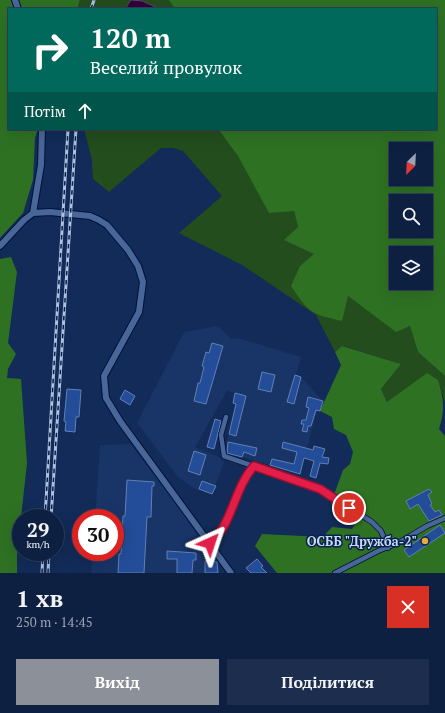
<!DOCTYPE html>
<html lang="uk">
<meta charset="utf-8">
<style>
body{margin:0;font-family:"PT Serif",serif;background:#1c2d4d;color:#f1f3f6;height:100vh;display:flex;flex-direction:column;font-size:15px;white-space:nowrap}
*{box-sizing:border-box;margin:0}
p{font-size:13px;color:#9ba3b2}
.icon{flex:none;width:22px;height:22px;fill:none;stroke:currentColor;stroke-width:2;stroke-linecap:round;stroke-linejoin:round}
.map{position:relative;height:573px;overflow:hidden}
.details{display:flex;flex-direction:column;background:#0e2042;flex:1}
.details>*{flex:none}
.hud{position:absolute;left:8px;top:8px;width:429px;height:122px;border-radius:0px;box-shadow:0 4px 16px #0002,0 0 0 1px #2e3e5b;background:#00695c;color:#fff;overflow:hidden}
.needle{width:26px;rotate:204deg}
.controls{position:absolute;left:389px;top:142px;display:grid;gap:8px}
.controls a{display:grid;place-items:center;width:44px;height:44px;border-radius:0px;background:#0e2042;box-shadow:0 4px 16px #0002,0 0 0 1px #2e3e5b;font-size:20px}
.speed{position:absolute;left:12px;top:509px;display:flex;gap:8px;font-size:20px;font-weight:700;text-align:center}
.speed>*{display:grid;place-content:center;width:52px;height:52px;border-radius:50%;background:#0e2042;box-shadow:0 4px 16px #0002,0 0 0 1px #2e3e5b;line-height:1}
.speed small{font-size:10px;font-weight:400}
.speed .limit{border:6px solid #d22;background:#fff;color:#111}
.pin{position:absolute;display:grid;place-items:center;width:34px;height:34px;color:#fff;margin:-17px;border:2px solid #fff;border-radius:50%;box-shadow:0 1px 4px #0007}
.me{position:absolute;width:44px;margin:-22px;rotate:42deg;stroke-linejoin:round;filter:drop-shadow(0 0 3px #0008)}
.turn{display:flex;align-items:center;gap:14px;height:84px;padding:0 16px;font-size:18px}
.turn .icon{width:52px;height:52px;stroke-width:2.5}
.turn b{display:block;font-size:28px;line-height:34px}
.then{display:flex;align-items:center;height:38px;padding:0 16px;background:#0003;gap:8px;font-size:15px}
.round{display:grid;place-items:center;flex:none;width:42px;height:42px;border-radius:0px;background:#1c2d4d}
.overview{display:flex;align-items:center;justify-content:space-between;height:68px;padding:0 16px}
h1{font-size:24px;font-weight:700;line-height:30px}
.primary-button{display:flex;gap:8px;margin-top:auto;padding:8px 16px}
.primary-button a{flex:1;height:46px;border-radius:0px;background:#8c9099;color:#fff;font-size:16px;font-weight:700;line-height:46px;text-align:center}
.primary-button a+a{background:#1c2d4d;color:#f1f3f6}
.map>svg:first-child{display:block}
.built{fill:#193467}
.green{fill:#234d1d}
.forest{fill:#2e7123;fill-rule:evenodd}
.water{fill:#300139;stroke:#5d4271}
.building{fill:#234d98;stroke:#6280b4}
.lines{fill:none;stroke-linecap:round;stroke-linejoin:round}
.minor-casing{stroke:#00113b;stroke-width:6}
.tertiary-casing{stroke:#00113b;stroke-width:8}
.minor{stroke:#496698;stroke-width:4.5}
.tertiary{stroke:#496698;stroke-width:6}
.rail-casing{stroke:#afc1df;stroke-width:3}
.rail{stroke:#08214c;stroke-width:1.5;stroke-dasharray:4.5;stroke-linecap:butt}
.route-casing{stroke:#92132f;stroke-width:10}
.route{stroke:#e11d48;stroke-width:7}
.poi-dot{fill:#e6ac36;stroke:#08214c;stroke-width:1.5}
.labels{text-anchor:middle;stroke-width:3;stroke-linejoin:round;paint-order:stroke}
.poi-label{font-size:13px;font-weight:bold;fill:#c7d8f4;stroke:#08214c;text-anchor:end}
</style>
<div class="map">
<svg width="445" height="573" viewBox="0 0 445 573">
<rect width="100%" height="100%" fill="#122b58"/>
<path class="built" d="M218,326L231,339L238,338L301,357L296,375L301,377L323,401L320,411L317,410L300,474L225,452L236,404L233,403L235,393L227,391L195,447L219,457L224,462L212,494L199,489L198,491L178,477L137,423L184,332Z
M131,444L219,562L218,573H91L93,552H115V518H95L100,445Z"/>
<path class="green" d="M80,0H169L175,9H77Z
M84,129H218L238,156L294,211L298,227L285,240L315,254L348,296L396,331L410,326L418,352L445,376V403L438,380L387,402L381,389L401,364L343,346L335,352L316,315L242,265L179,233L222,196L183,151L173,148H161L109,192L93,179L92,160Z"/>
<path class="forest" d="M0,0H80L77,9H9V129H38L35,138L33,180L23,213L0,238Z
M169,0H445V376L418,352L410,326L396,332L348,296L342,321C311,314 309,313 291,286L300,266L314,254L284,240L298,227L294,211L269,213L238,156L218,129H436V9H175ZM396,149H426V179H396ZM396,201H426V231H396ZM396,253H426V283H396Z
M11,257L17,272L8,343L16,354L8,369L7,378L21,379L27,463L17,554V573H0V259Z
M342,346L401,364L381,389L387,402L427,373L438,380C444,399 445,411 439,429L445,436V573H277L255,546L262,534L323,537L332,527L352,529L358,519L331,503L343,470L350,464L353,452L346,435L334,429L332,417L320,411L341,365L335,352Z"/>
<path class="water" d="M131,0L142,1L160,9H125Z"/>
<path class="building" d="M212,343L223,346L206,404L194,401L198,383H200L204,367L202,366L206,352L209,353Z
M262,372L275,375L271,392L258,389Z
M295,375L301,377L294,404L287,402Z
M67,389L81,390L79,417H76L75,432L65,431L66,422L64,421Z
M125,390L135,396L130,405L120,399Z
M235,393L246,396L236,436L229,434L236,404L233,403Z
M308,397L323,401L320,411L316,410L311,426H308L307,432L302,431L304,424H301L302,420H306L309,408L306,407Z
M215,419L221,421L214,449L207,447Z
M228,442L257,448L255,456L244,452L242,457L227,453Z
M283,442L313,450L314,446L325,449L322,457L329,458L328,464L320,463L316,478L310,476L314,461L304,458L300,474L270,465L272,459L294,464L297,452L282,448Z
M194,451L206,455L200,475L188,471Z
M127,480L154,482V486H152L151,517H147L144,573H118L119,554H121L123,516H125Z
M202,481L216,486L212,494L199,489Z
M429,489L432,492L428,495L432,504L430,505L435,512L439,510L442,515L429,521L418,504L410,509L406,501Z
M440,525L445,533L409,557L404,550Z
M167,551L196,553V560H193L192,573H177V559H167Z
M257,559L263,566L261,567L267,573H251L246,568Z
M205,561L217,562L218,573H205Z"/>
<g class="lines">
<defs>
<path id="minor" d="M226,417L221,435L224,456L320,489L372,522L381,531L388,548
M210,543C232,526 234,488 254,466
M335,573L378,551L400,542L427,526L445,518"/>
<path id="tertiary" d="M15,0L18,9
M33,213L41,165L42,129
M0,246L24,220L33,213L50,212L90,216L99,220L107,225L128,250L138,266L143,282L139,312L104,376L106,398L120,421L231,573"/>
</defs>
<use href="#minor" class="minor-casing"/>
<use href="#tertiary" class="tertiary-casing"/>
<use href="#minor" class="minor"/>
<use href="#tertiary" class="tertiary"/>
<defs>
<path id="rail" d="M91,9L94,0
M45,518L68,129
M51,518L76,129
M42,573L43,552
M48,573L49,552"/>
</defs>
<use href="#rail" class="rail-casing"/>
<use href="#rail" class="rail"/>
</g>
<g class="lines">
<defs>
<path id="route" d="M210,543C232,526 234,488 254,466L320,489L349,508"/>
</defs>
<use href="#route" class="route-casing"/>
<use href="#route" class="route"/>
</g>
<circle class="poi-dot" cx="425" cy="541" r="4"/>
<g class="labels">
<g class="poi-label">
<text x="417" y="546">ОСББ "Дружба-2"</text>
</g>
</g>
</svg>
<div class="controls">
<a><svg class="needle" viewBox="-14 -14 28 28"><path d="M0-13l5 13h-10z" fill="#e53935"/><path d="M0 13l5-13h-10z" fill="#9ba3b2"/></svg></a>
<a><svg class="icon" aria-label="search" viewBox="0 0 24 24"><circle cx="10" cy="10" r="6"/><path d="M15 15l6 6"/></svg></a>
<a><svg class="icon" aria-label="layers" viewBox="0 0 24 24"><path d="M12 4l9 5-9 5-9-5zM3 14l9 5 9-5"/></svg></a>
</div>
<div class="speed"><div>29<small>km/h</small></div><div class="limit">30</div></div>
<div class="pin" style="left:349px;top:508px;background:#d93025"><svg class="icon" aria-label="arrive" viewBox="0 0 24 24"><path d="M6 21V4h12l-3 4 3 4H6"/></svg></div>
<svg class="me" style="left:210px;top:543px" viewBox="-20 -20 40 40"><path d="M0-17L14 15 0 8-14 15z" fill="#e11d48" stroke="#fff" stroke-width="4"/></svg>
<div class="hud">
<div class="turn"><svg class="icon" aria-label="right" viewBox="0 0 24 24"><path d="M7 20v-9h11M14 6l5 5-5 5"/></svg><div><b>120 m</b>Веселий провулок</div></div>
<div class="then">Потім<svg class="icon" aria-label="ahead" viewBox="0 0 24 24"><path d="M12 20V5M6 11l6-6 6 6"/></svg></div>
</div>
</div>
<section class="details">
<div class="overview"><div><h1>1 хв</h1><p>250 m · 14:45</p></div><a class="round" style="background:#d93025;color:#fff"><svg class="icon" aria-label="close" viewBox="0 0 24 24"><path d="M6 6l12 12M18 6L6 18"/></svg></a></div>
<div class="primary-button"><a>Вихід</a><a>Поділитися</a></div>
</section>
